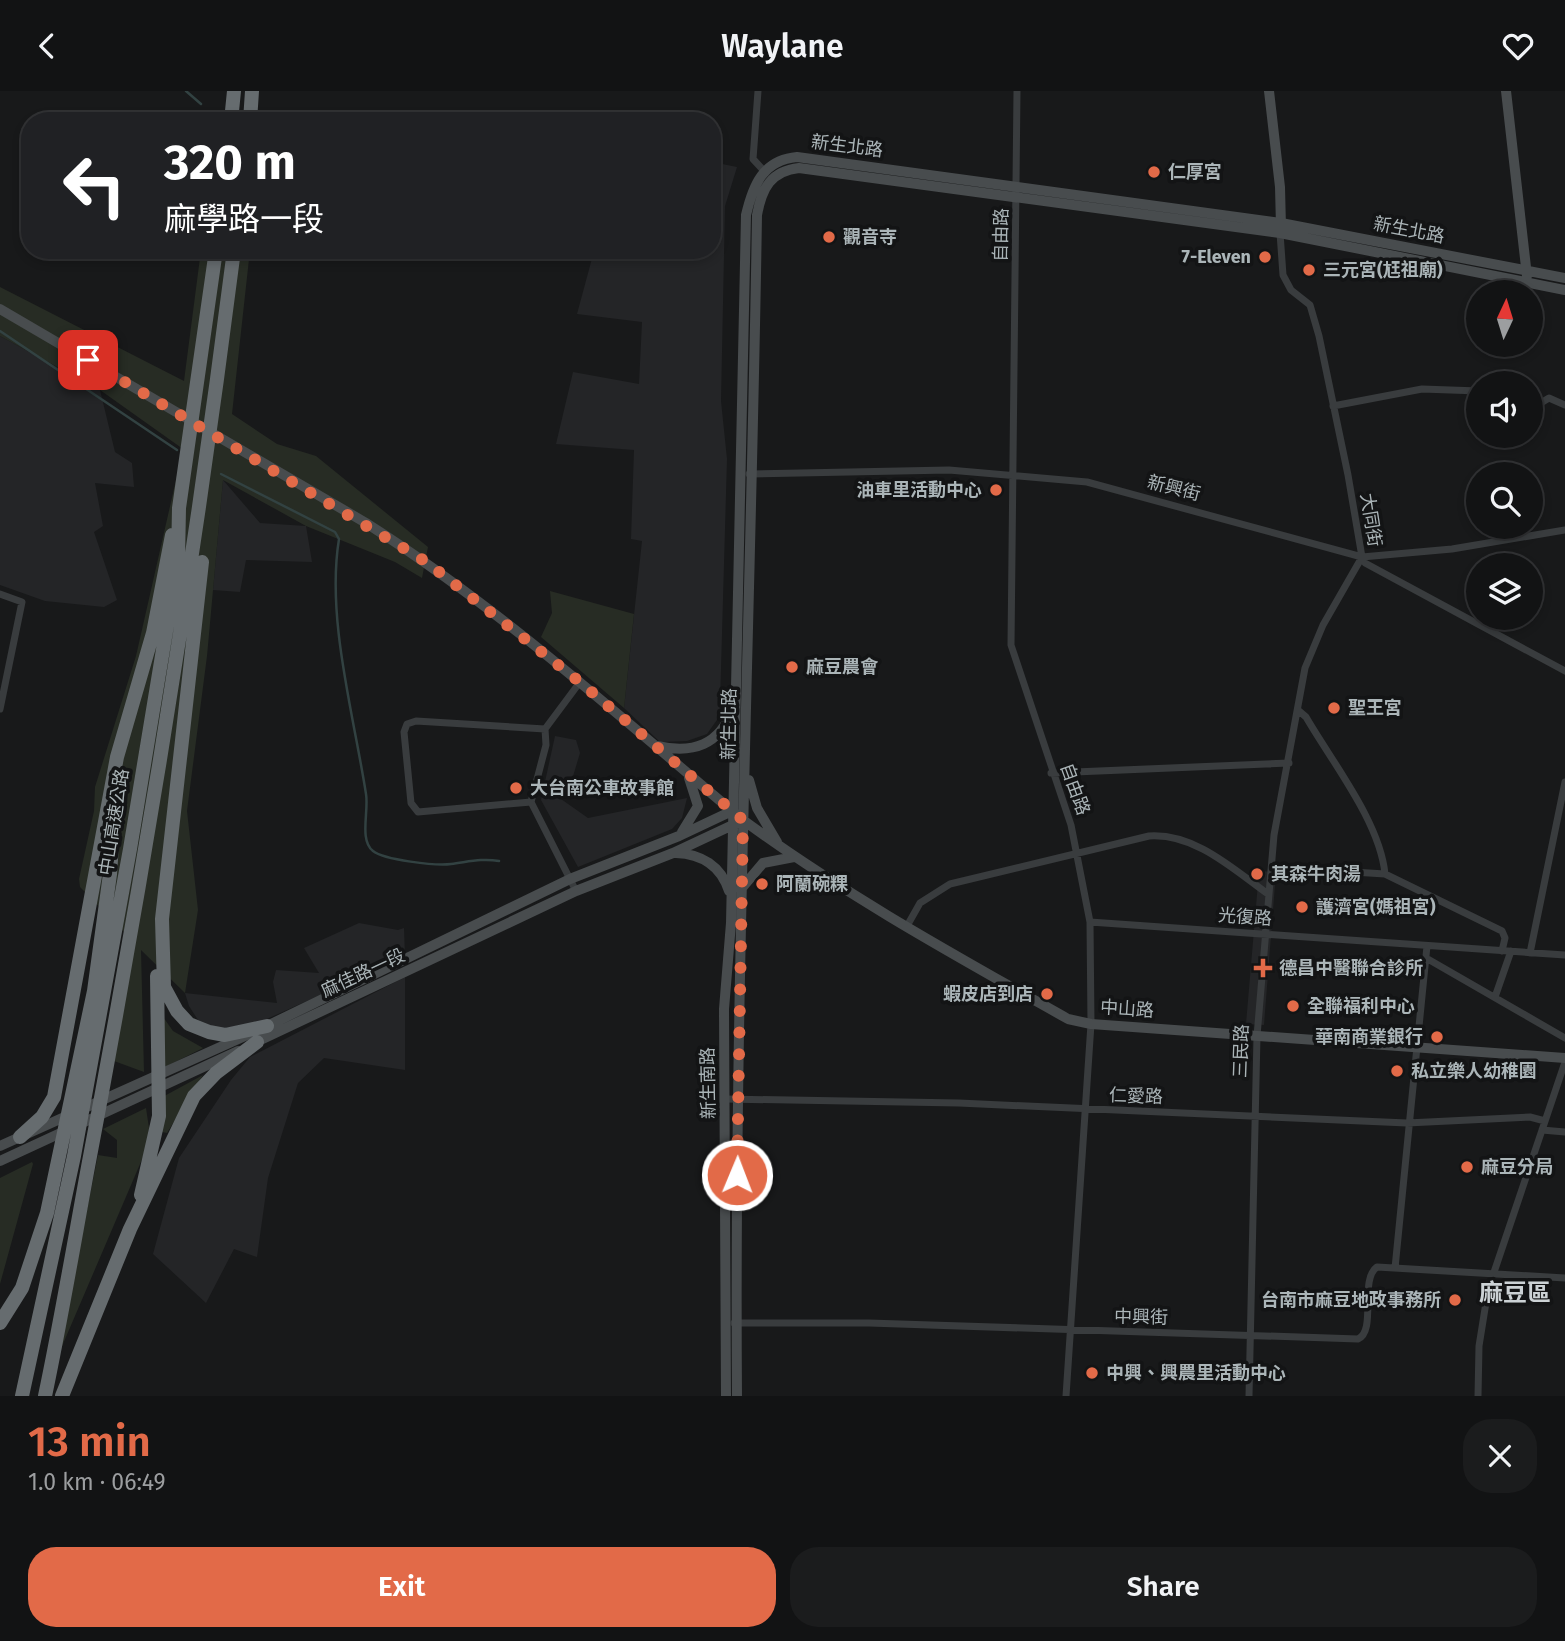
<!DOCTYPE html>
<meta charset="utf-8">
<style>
body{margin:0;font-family:"Fira Sans","Noto Sans TC",sans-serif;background:#1b1c1d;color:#f1f3f6;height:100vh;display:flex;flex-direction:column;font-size:26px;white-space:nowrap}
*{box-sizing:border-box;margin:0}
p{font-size:23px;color:#9c9ea0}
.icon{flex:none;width:38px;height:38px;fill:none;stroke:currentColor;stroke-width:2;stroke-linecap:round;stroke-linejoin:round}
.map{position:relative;height:1305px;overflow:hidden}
.side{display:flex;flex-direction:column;background:#121314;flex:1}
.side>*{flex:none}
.hud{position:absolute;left:21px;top:21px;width:700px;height:147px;border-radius:28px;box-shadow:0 4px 10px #0003,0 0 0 2px #313234;background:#202124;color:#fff;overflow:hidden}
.needle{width:46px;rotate:4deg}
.buttons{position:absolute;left:1466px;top:189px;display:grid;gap:14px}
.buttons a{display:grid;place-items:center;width:77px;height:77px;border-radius:50%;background:#121314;box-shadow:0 4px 10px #0003,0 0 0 2px #313234;font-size:35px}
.pin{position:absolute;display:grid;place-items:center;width:60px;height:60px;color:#fff;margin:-30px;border-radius:14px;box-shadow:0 4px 10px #0006}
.me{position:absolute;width:77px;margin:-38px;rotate:1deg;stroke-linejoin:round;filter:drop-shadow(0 0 5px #0008)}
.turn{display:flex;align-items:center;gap:24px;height:147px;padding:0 28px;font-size:32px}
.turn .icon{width:91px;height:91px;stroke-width:2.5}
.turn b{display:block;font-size:49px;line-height:60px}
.round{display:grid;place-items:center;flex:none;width:74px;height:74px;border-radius:28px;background:#1b1c1d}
.head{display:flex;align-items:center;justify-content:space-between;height:119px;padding:0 28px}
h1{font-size:42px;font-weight:600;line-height:52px;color:#e26a48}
.cta{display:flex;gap:14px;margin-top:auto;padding:14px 28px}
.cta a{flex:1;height:80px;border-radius:28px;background:#e26a48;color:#fff;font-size:28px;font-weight:600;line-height:80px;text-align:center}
.cta a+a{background:#1b1c1d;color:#f1f3f6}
header{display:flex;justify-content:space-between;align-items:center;height:91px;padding:0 28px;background:#121314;font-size:32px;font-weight:600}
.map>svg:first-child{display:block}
.built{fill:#242527}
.green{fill:#272c24}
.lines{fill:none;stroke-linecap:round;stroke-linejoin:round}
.stream{stroke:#324242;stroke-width:2.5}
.street{stroke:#393c3e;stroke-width:7}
.secondary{stroke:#484c4e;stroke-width:10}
.highway{stroke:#666c6f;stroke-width:14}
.route{stroke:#e26a48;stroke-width:12;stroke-dasharray:0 21.6}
.poi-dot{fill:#e26a48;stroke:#131415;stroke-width:2.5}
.labels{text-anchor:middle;stroke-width:7;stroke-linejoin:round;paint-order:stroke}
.street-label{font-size:18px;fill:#abb5b8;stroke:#131415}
.poi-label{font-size:18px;font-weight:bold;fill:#abb5b8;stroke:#131415;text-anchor:start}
.district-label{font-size:24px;font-weight:bold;fill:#ccd2d5;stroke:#131415}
</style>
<header><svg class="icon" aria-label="back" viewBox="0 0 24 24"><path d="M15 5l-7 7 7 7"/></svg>Waylane<svg class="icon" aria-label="heart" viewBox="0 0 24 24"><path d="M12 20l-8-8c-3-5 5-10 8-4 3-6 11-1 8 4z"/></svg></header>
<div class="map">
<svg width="1565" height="1305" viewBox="0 0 1565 1305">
<rect width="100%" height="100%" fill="#18191a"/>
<path class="built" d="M712,71L737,76L725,115L721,310L727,368L720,613L719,626L707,643L687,650L660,651L624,617L642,450L631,448L634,359L556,353L573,281L639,293L642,231L577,223L594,160L712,159Z
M0,245L100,299L115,361L132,372L134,396L95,392L103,435L94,441L117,509L104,516L45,510L0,494Z
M223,389L260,432L306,435L312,471L246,469L240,501L213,499Z
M555,645L576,649L580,662L571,692L563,695L561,708L588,727L687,707L682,727L672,738L578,776L541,709Z
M1259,780L1276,781L1264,934L1246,933Z
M359,832L398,839L404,837L405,866L249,936L221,939L198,929L189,915L185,902L277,912L273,891L276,879L319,882L304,857Z
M405,886V979L324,967L298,992L268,1087L257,1166L234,1158L206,1212L153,1163L179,1067L231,989L250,966Z"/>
<path class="green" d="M201,159H250L232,323L277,353L316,365L428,456L422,487L395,471L306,435L223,389L207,565L187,720L198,819L185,902L141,859L144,981L114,970L135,852L80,796L79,788L94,720L95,696L136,565L183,358L100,299L0,245V196L184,290Z
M550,500L634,523L624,617L541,546L552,522Z
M161,923L173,940L203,957L155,981Z
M203,984L167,1042L162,1041L157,1009Z
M146,1017L149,1037L146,1059L57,1267L98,1064L117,1067V1049L103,1038Z
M32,1071L33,1073L0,1193V1087Z"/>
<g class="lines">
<path class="stream" d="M186,0L201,13
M0,240L177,359
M221,383L335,441L339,448C326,527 354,625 366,703C369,720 359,749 373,760C384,769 436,775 451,773C468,771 482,767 499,770"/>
<path class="street" d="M758,0L753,68L766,82
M1017,0L1011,554L1071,734L1090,831L1091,933L1066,1305
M1333,315L1422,298L1479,300
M1531,318L1549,307L1565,314
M749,383L949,379L1087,391L1362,466L1365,472L1565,580
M1362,466L1452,458L1565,439
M0,503L22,511L0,618
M1299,620L1306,626C1332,671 1380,731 1385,783
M1051,682L1289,672
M531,711L418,721L411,712L404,641L407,633L416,630L545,638
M1321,779L1385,783L1502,840L1505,847L1502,860
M576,800L531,711L546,654L545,638L580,591
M1090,831L1565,864
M907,835L920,812L950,793L1149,745C1195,742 1233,778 1268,803
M1530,862L1565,691
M1426,867L1565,947
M1495,906L1511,860
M726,1008L959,1012L1407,1032L1530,1026L1545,1030
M1542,1039L1565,1041
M1395,1177L1427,855
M734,1232H869L1358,1248C1377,1240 1359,1188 1377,1176L1565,1187
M1249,1305L1257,945L1274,744L1305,577L1323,534L1362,466L1348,384L1319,245L1310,214L1291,199L1283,184L1280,142
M1478,1305L1479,1255L1488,1199L1565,971"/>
<path class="secondary" d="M1269,0L1280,96L1281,136
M1506,0L1527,185
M0,218L366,432C501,518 620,626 743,729C845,804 958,866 1068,928L1091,933L1565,967
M657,655C694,663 719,654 733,618
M749,689L757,717L777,751
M682,741L698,715L689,687
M676,762C701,763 721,775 729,800
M741,798L763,772L794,766
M252,953L576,800L673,762L737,732
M0,1055L267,935L570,788L679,745L732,720
M0,1070L238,960
M726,1305L724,918L731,832L746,124C753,94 763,69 797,66L1281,132L1565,187
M737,1305C734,911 751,518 757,124C762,97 771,80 799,77L1280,142L1565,199"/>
<path class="highway" d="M231,30L234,0
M250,30L252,0
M202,471L162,828L164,896L177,920L189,933L209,941L225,944L267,935
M20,1046L42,1026L54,1006L117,666L153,542L172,444
M141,1104L159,1025L157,885
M0,1232L22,1197L47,1122L94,900L110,783L114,725
M22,1305L74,1065L130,758L178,468L179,417L216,159
M45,1305C61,1229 74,1152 88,1076C146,771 195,466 234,159
M62,1305L130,1138L194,1005L216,982L257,951"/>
</g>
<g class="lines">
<path class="route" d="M88,269L425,470L580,591L743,729L737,1084"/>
</g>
<g class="poi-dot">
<circle cx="1154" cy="81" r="7"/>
<circle cx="829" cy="146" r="7"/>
<circle cx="1265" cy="166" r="7"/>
<circle cx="1309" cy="179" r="7"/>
<circle cx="996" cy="399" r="7"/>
<circle cx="792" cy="576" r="7"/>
<circle cx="1334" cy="617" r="7"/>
<circle cx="516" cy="697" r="7"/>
<circle cx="1257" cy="783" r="7"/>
<circle cx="762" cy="793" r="7"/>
<circle cx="1302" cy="816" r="7"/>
<path d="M1259.5 866.5h7v7h7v7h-7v7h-7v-7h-7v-7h7z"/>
<circle cx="1047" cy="903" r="7"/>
<circle cx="1293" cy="915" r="7"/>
<circle cx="1437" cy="946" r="7"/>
<circle cx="1397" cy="980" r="7"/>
<circle cx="1467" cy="1076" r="7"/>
<circle cx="1455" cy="1209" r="7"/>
<circle cx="1092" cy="1282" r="7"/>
</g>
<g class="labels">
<g class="street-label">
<text transform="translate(847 55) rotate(7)" y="6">新生北路</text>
<text transform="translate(1409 139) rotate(11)" y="6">新生北路</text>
<text transform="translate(1001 144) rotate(-89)" y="6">自由路</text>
<text transform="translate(1174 397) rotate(14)" y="6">新興街</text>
<text transform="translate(1371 429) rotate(81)" y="6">大同街</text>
<text transform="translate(729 633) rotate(-89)" y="6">新生北路</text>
<text transform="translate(1075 698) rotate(70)" y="6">自由路</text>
<text transform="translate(114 731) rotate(-81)" y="6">中山高速公路</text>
<text transform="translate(1245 826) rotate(4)" y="6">光復路</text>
<text transform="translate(363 882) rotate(-25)" y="6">麻佳路一段</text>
<text transform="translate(1127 918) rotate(4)" y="6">中山路</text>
<text transform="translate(1241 960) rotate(-88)" y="6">三民路</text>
<text transform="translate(708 992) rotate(-91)" y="6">新生南路</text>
<text transform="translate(1136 1005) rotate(2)" y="6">仁愛路</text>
<text transform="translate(1141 1226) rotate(1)" y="6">中興街</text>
</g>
<g class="poi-label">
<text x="1168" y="87">仁厚宮</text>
<text x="843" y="152">觀音寺</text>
<text x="1251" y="172" text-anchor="end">7-Eleven</text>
<text x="1323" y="185">三元宮(尪祖廟)</text>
<text x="982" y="405" text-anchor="end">油車里活動中心</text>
<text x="806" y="582">麻豆農會</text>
<text x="1348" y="623">聖王宮</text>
<text x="530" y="703">大台南公車故事館</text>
<text x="1271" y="789">其森牛肉湯</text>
<text x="776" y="799">阿蘭碗粿</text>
<text x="1316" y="822">護濟宮(媽祖宮)</text>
<text x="1279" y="883">德昌中醫聯合診所</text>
<text x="1033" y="909" text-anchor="end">蝦皮店到店</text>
<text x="1307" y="921">全聯福利中心</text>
<text x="1423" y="952" text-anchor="end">華南商業銀行</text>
<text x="1411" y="986">私立樂人幼稚園</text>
<text x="1481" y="1082">麻豆分局</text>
<text x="1441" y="1215" text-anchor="end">台南市麻豆地政事務所</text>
<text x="1106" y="1288">中興、興農里活動中心</text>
</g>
<g class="district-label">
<text x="1515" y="1210">麻豆區</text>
</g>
</g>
</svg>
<div class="buttons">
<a><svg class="needle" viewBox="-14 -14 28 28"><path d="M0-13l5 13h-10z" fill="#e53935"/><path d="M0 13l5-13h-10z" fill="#9c9ea0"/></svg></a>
<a><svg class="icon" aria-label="sound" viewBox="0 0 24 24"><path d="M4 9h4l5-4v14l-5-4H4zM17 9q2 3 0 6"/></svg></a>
<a><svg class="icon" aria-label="search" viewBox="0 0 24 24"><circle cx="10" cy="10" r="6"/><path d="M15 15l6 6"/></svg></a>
<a><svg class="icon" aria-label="layers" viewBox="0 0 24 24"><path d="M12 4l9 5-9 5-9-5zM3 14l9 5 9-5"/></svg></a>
</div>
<div class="pin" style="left:88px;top:269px;background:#d93025"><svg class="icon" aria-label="arrive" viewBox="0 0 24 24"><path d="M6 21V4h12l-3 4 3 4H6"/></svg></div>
<svg class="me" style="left:737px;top:1084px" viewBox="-20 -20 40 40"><circle r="17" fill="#e26a48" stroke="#fff" stroke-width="3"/><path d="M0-11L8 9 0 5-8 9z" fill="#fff"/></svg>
<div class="hud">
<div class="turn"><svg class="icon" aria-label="left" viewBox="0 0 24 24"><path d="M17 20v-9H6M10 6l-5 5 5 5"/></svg><div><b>320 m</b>麻學路一段</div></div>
</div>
</div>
<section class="side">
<div class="head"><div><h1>13 min</h1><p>1.0 km · 06:49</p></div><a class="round"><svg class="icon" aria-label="close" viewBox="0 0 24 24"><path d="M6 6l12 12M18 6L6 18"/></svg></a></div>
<div class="cta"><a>Exit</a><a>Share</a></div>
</section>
